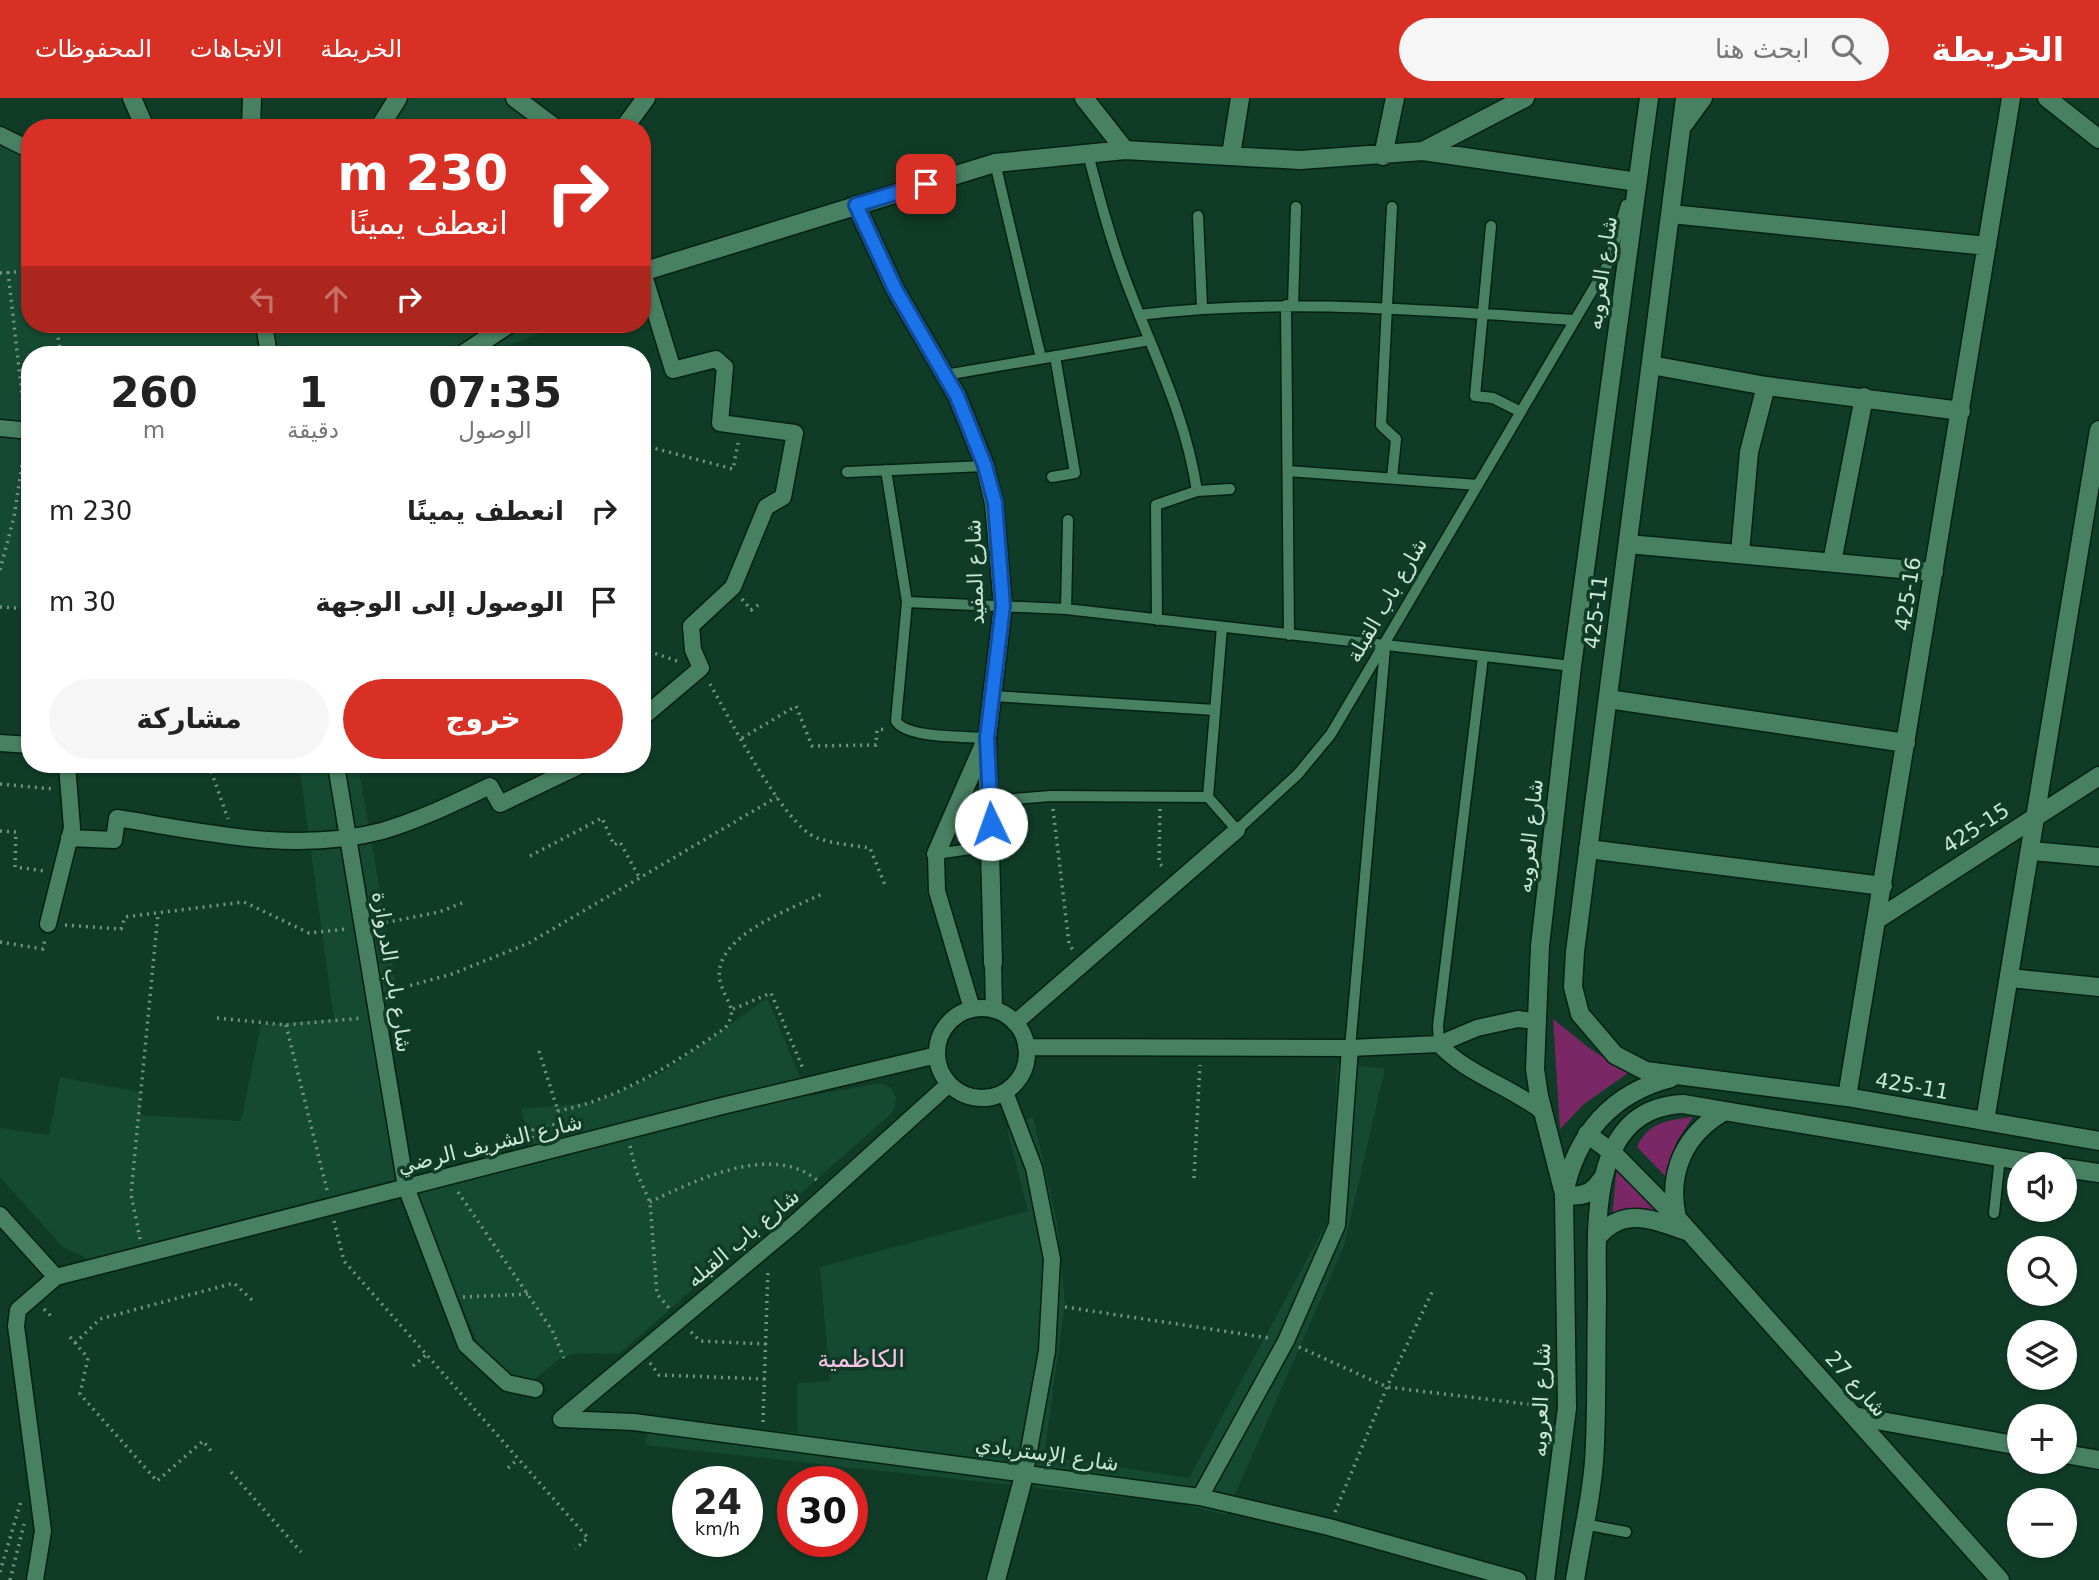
<!DOCTYPE html>
<html lang="ar">
<meta charset="utf-8">
<style>
body{margin:0;font-family:"DejaVu Sans","Noto Sans Arabic",sans-serif;background:#f6f6f6;color:#222;direction:rtl;height:100vh;display:flex;flex-direction:column;font-size:26px;white-space:nowrap}
*{box-sizing:border-box;margin:0}
p{font-size:23px;color:#767676}
.icon{flex:none;width:38px;height:38px;fill:none;stroke:currentColor;stroke-width:2;stroke-linecap:round;stroke-linejoin:round}
.map{position:relative;flex:1;overflow:hidden;direction:ltr}
.sheet{position:absolute;left:21px;top:248px;width:630px;height:427px;display:flex;flex-direction:column;background:#fff;border-radius:28px;box-shadow:0 2px 5px #0004;direction:rtl}
.sheet>*{flex:none}
.hud{position:absolute;left:21px;top:21px;width:630px;height:214px;border-radius:28px;box-shadow:0 2px 5px #0004;direction:rtl;background:#d93025;color:#fff;overflow:hidden}
.tools{position:absolute;left:2007px;top:1054px;display:grid;gap:14px}
.tools a{display:grid;place-items:center;width:70px;height:70px;border-radius:50%;background:#fff;box-shadow:0 2px 5px #0004;font-size:35px}
.speed{position:absolute;left:672px;top:1368px;display:flex;gap:14px;font-size:35px;font-weight:700;text-align:center}
.speed>*{display:grid;place-content:center;width:91px;height:91px;border-radius:50%;background:#fff;box-shadow:0 2px 5px #0004;line-height:1}
.speed small{font-size:18px;font-weight:400}
.speed .limit{border:10px solid #d22;background:#fff;color:#111}
.pin{position:absolute;display:grid;place-items:center;width:60px;height:60px;color:#fff;margin:-30px;border-radius:14px;box-shadow:0 4px 10px #0006}
.me{position:absolute;width:77px;margin:-38px;rotate:357deg;stroke-linejoin:round;filter:drop-shadow(0 0 5px #0008)}
.turn{display:flex;align-items:center;gap:24px;height:147px;padding:0 28px;font-size:32px}
.turn .icon{width:91px;height:91px;stroke-width:2.5}
.turn b{display:block;font-size:49px;line-height:60px}
.lanes{display:flex;align-items:center;height:66px;padding:0 28px;background:#0003;justify-content:center;gap:35px;direction:ltr}
.lanes .off{opacity:.35}
.eta{display:flex;justify-content:space-evenly;align-items:center;height:119px;text-align:center}
.eta b{font-size:42px;font-weight:800;line-height:49px}
.primary-button{display:flex;gap:14px;margin-top:auto;padding:14px 28px}
.primary-button a{flex:1;height:80px;border-radius:42px;background:#d93025;color:#fff;font-size:28px;font-weight:800;line-height:80px;text-align:center}
.primary-button a+a{background:#f6f6f6;color:#222}
ul{padding:0;list-style:none}
li{display:flex;align-items:center;gap:21px;height:91px;padding:0 28px}
li div{flex:1}
li b{display:block;font-size:26px}
li em{font-style:normal}
header{display:flex;align-items:center;gap:42px;box-sizing:border-box;height:98px;padding:0 35px;background:#d93025;color:#fff}
header strong{font-size:33px}
nav{display:flex;gap:38px;margin-inline-start:auto;font-size:24px}
.search{width:490px;height:63px;background:#f6f6f6;display:flex;align-items:center;gap:18px;box-sizing:border-box;padding:0 24px;border-radius:38px;color:#767676;font-size:26px}
.map>svg:first-child{display:block}
.built{fill:#164931}
.green{fill:#792765}
.lines{fill:none;stroke-linecap:round;stroke-linejoin:round}
.service-casing{stroke:#032112;stroke-width:13}
.pedestrian-casing{stroke:#032112;stroke-width:19}
.minor-casing{stroke:#032112;stroke-width:21}
.tertiary-casing{stroke:#032112;stroke-width:21}
.path{stroke:#729583;stroke-width:3.5;stroke-dasharray:2 5;stroke-linecap:butt}
.service{stroke:#488062;stroke-width:10}
.pedestrian{stroke:#488062;stroke-width:16}
.minor{stroke:#488062;stroke-width:18}
.tertiary{stroke:#488062;stroke-width:18}
.route-casing{stroke:#114b97;stroke-width:18}
.route{stroke:#1a73e8;stroke-width:12}
.labels{text-anchor:middle;stroke-width:7;stroke-linejoin:round;paint-order:stroke}
.street-label{font-size:21px;fill:#cae6d5;stroke:#103c27}
.quarter-label{font-size:24px;fill:#fdc4ea;stroke:#103c27}
</style>
<header>
<strong>الخريطة</strong>
<div class="search"><svg class="icon" aria-label="search" viewBox="0 0 24 24"><circle cx="10" cy="10" r="6"/><path d="M15 15l6 6"/></svg>ابحث هنا</div>
<nav><a>الخريطة</a><a>الاتجاهات</a><a>المحفوظات</a></nav>
</header>
<div class="map">
<svg width="2099" height="1482" viewBox="0 0 2099 1482">
<rect width="100%" height="100%" fill="#103c27"/>
<path class="built" d="M388,0H515L555,30H364Z
M0,37L30,52V226H562L486,257H30V511L0,509Z
M299,667H358L397,891L374,898L373,919L396,1091L94,1170L84,1159L63,1149L0,1079V1030L49,1037L60,979L140,994V1017L241,1023L261,927L334,921Z
M767,900L808,998L881,985L891,990L896,1000L893,1014L619,1256L578,1255L562,1259L525,1289L513,1284L479,1249L417,1099V1092L536,1061L521,1011L595,1004L664,974Z
M1337,966L1385,970L1344,1148L1226,1417L1176,1405L645,1347L651,1321L798,1335L797,1285L830,1283L820,1169L1028,1113L1007,1030L1033,1019L1057,1124L1065,1205L1044,1358L1189,1380L1331,1117Z"/>
<path class="green" d="M1553,921L1589,950L1628,975L1584,1006L1560,1031Z
M1693,1019L1677,1043L1666,1079L1637,1049C1648,1024 1668,1022 1693,1019Z
M1617,1068L1667,1122L1612,1119Z"/>
<g class="lines">
<defs>
<path id="service" d="M1088,56C1099,98 1110,140 1125,180C1152,253 1185,314 1197,393L1230,391
M995,65L1041,260
M1392,109L1381,327L1396,341L1392,380
M1198,118L1202,209
M1491,128L1475,298L1493,300L1521,314
M1286,207L1289,537
M1293,208L1296,109
M1139,217C1283,199 1430,213 1575,222
M945,277L1150,242
M886,372L907,504L896,623C907,641 966,638 987,640
M1288,373L1478,387
M847,374L985,368
M1052,379L1075,375L1055,258
M907,504L1066,511L1572,568
M1066,511L1068,422
M1157,522L1156,407L1197,393
M1222,529L1208,699L1237,732L1298,676L1331,636L1608,166L1626,107
M993,598L1215,612
M989,703L1051,698L1208,699
M936,756L991,748
M1439,946L1438,928L1483,559
M1350,950L1385,550
M1994,1115L2000,1059
M1584,1426L1626,1434"/>
<path id="pedestrian" d="M0,37L30,52
M264,226L269,257
M0,330L30,333
M642,620L701,570L693,552L691,528L733,489L766,409L783,399L795,335L720,325L725,269L716,261L673,272L643,174
M0,645L30,647
M336,667L406,1089L466,1247L507,1285L535,1291
M69,740L114,742L117,720C204,734 294,756 382,733C420,722 454,705 490,688L500,706L581,667
M936,756L937,793L972,911
M48,826L72,730L67,667
M993,865L994,911
M937 955a45 45 0 1 1 90 0a45 45 0 1 1-90 0Z
M1015,925L1237,732
M1439,946C1466,976 1510,988 1543,1014
M1026,949L1350,950L1439,946L1477,930L1518,921L1535,923
M1005,994L1034,1070L1052,1161L1047,1253L1025,1374
M0,1117L56,1179
M561,1321L634,1324L1200,1399L1329,1429L1518,1482
M561,1321L793,1127L949,986
M1200,1399L1286,1243L1337,1127L1350,950
M35,1482L43,1433L16,1228L18,1212L56,1179L722,1008L937,957"/>
<path id="minor" d="M132,0L145,30
M515,0L555,30
M1084,0L1125,52
M2047,0L2099,41
M251,30L252,0
M379,30L398,0
M624,30L646,0
M1423,53L1525,0
M1231,57L1240,0
M1383,58L1395,0
M856,107L895,191L957,298L985,368L994,405L1003,508L987,640L993,865
M1671,116L1987,148
M642,174L995,65L1125,52L1300,62L1423,53L1631,83
M462,257L509,226
M1651,267L1766,288L1961,313
M1628,446L1934,474
M1740,455L1749,354L1766,288
M1832,464L1864,299
M1608,601L1906,645
M1588,751L1883,788
M2031,753L2099,759
M936,756L985,644
M1878,821L2099,678
M2010,880L2099,889
M1847,999L2011,0
M1985,1023L2099,332
M1854,1318L2020,1348
M2065,1356L2099,1362
M996,1482L1025,1374"/>
<path id="tertiary" d="M1685,0L1575,854L1573,889L1580,916L1615,957L1646,973L1847,999L2099,1043
M1684,26L1703,0
M1587,1036L1613,1055L1677,1120L2000,1482
M2065,1070L2099,1075
M1601,1082C1593,1096 1580,1100 1564,1096C1576,1036 1612,995 1671,980
M1677,1120C1667,1075 1684,1036 1725,1013
M1597,1140C1623,1107 1654,1122 1689,1134
M1545,1482L1567,1310L1564,1096L1539,998L1535,971L1540,848L1572,568L1649,0
M1575,1482C1582,1437 1594,1390 1595,1345C1597,1297 1596,1249 1597,1201C1597,1132 1586,1010 1683,1006L2041,1066"/>
</defs>
<use href="#service" class="service-casing"/>
<use href="#pedestrian" class="pedestrian-casing"/>
<use href="#minor" class="minor-casing"/>
<use href="#tertiary" class="tertiary-casing"/>
<path class="path" d="M8,174L24,315
M0,175L30,173
M56,226L61,257
M642,347L733,371L738,345
M0,472L14,419L25,347
M742,501L751,512L761,505
M0,509L30,511
M642,551L680,564
M710,586C729,619 784,728 817,740C833,746 853,747 870,750L885,787
M742,640L796,608L812,648L876,647L877,632L886,631
M209,667L228,721
M0,686L53,691
M1053,711L1069,846L1073,852
M1160,711L1159,765L1165,771
M0,733L16,734L15,769L45,773
M530,758L602,720L614,747L620,744L639,779
M379,826L439,814L462,805
M65,827L121,831L125,819L244,804L309,835L347,831
M0,844L43,851L45,841
M390,893L452,876L529,845L777,699
M733,911L771,895L804,973
M217,920L286,927L362,920
M286,927L327,1092
M539,953L558,1013
M532,1040L533,1032L561,1025L558,1013C619,1001 675,965 725,930C739,912 726,904 721,886C706,840 794,810 824,795
M630,1048L636,1073L650,1104L657,1196L669,1210
M1194,1080L1200,967
M458,1094L552,1232L564,1260
M650,1104C696,1082 773,1044 818,1083
M334,1123L344,1163L588,1440L575,1451
M140,1141L131,1096L158,816
M463,1199L528,1196
M1065,1209L1269,1240
M44,1211L52,1219
M691,1234L700,1243L766,1246
M70,1239L88,1260L80,1296L157,1383L203,1343L211,1353
M75,1245L100,1221L234,1185L253,1203
M1299,1249L1387,1289L1551,1309
M650,1265L659,1277L765,1281
M413,1268L426,1257
M763,1324L768,1171
M508,1370L517,1362
M231,1374L301,1454
M1335,1414L1387,1289L1432,1194
M0,1474L21,1403
M10,1482L24,1426"/>
<use href="#service" class="service"/>
<use href="#pedestrian" class="pedestrian"/>
<use href="#minor" class="minor"/>
<use href="#tertiary" class="tertiary"/>
</g>
<g class="lines">
<defs>
<path id="route" d="M926,86L856,107L895,191L957,298L985,368L995,405L1003,508L987,640L991,726"/>
</defs>
<use href="#route" class="route-casing"/>
<use href="#route" class="route"/>
</g>
<g class="labels">
<g class="street-label">
<text transform="translate(1602 175) rotate(-82)" y="7">شارع العروبه</text>
<text transform="translate(975 474) rotate(-92)" y="7">شارع المفيد</text>
<text transform="translate(1908 496) rotate(-81)" y="7">425-16</text>
<text transform="translate(1387 502) rotate(-60)" y="7">شارع باب القبلة</text>
<text transform="translate(1596 514) rotate(-83)" y="7">425-11</text>
<text transform="translate(1976 730) rotate(-33)" y="7">425-15</text>
<text transform="translate(1530 738) rotate(-84)" y="7">شارع العروبه</text>
<text transform="translate(392 874) rotate(81)" y="7">شارع باب الدروازة</text>
<text transform="translate(1912 988) rotate(10)" y="7">425-11</text>
<text transform="translate(490 1046) rotate(-14)" y="7">شارع الشريف الرضي</text>
<text transform="translate(743 1140) rotate(-40)" y="7">شارع باب القبله</text>
<text transform="translate(1856 1286) rotate(48)" y="7">شارع 27</text>
<text transform="translate(1541 1302) rotate(-88)" y="7">شارع العروبه</text>
<text transform="translate(1047 1356) rotate(8)" y="7">شارع الإستربادي</text>
</g>
<g class="quarter-label">
<text x="861" y="1269">الكاظمية</text>
</g>
</g>
</svg>
<div class="tools">
<a><svg class="icon" aria-label="sound" viewBox="0 0 24 24"><path d="M4 9h4l5-4v14l-5-4H4zM17 9q2 3 0 6"/></svg></a>
<a><svg class="icon" aria-label="search" viewBox="0 0 24 24"><circle cx="10" cy="10" r="6"/><path d="M15 15l6 6"/></svg></a>
<a><svg class="icon" aria-label="layers" viewBox="0 0 24 24"><path d="M12 4l9 5-9 5-9-5zM3 14l9 5 9-5"/></svg></a>
<a>+</a>
<a>−</a>
</div>
<div class="speed"><div>24<small>km/h</small></div><div class="limit">30</div></div>
<div class="pin" style="left:926px;top:86px;background:#d93025"><svg class="icon" aria-label="arrive" viewBox="0 0 24 24"><path d="M6 21V4h12l-3 4 3 4H6"/></svg></div>
<svg class="me" style="left:991px;top:726px" viewBox="-20 -20 40 40"><circle r="19" fill="#fff"/><path d="M0-13L10 11 0 6-10 11z" fill="#1a73e8"/></svg>
<div class="hud">
<div class="turn"><svg class="icon" aria-label="right" viewBox="0 0 24 24"><path d="M7 20v-9h11M14 6l5 5-5 5"/></svg><div><b>230 m</b>انعطف يمينًا</div></div>
<div class="lanes"><svg class="icon off" aria-label="left" viewBox="0 0 24 24"><path d="M17 20v-9H6M10 6l-5 5 5 5"/></svg><svg class="icon off" aria-label="ahead" viewBox="0 0 24 24"><path d="M12 20V5M6 11l6-6 6 6"/></svg><svg class="icon" aria-label="right" viewBox="0 0 24 24"><path d="M7 20v-9h11M14 6l5 5-5 5"/></svg></div>
</div>
<section class="sheet">
<div class="eta">
<div><b>07:35</b><p>الوصول</p></div>
<div><b>1</b><p>دقيقة</p></div>
<div><b>260</b><p>m</p></div>
</div>
<ul>
<li><svg class="icon" aria-label="right" viewBox="0 0 24 24"><path d="M7 20v-9h11M14 6l5 5-5 5"/></svg><div><b>انعطف يمينًا</b></div><em>230 m</em></li>
<li><svg class="icon" aria-label="arrive" viewBox="0 0 24 24"><path d="M6 21V4h12l-3 4 3 4H6"/></svg><div><b>الوصول إلى الوجهة</b></div><em>30 m</em></li>
</ul>
<div class="primary-button"><a>خروج</a><a>مشاركة</a></div>
</section>
</div>
